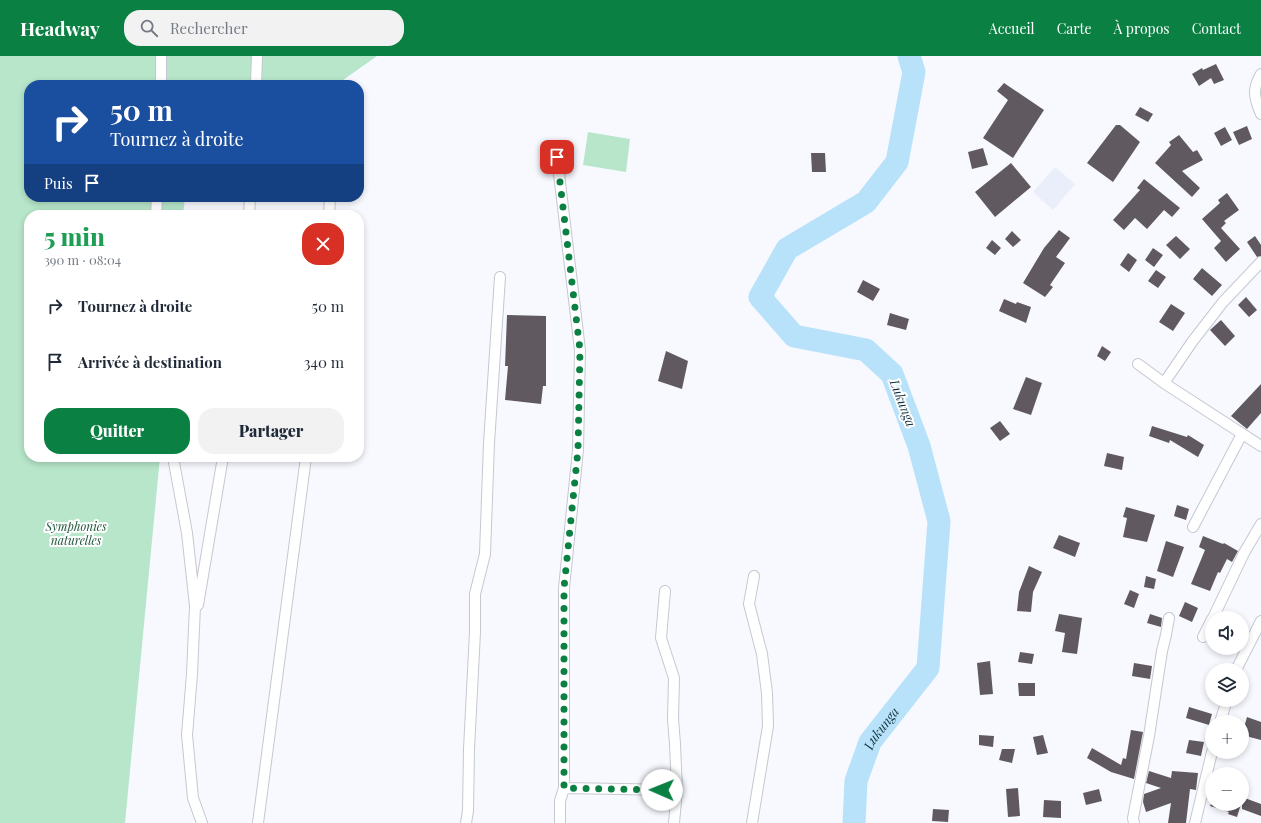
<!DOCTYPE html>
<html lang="fr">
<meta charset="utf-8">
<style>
body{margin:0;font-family:"Playfair Display",serif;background:#f2f2f3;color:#1f2937;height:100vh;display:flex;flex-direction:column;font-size:15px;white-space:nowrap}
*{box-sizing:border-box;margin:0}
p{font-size:13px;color:#747a83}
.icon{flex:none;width:22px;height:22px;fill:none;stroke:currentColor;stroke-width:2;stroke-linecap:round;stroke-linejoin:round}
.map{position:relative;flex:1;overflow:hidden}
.side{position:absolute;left:24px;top:154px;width:340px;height:252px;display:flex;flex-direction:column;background:#fff;border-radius:16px;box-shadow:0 2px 6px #0003}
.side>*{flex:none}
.top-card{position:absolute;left:24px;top:24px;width:340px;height:122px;border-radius:16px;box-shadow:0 2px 6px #0003;background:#1a4fa0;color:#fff;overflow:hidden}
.fabs{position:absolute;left:1205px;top:555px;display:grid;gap:8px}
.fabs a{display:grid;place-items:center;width:44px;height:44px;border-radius:50%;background:#fff;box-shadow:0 2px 6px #0003;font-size:20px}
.pin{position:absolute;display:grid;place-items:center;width:34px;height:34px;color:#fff;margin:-17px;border-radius:8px;box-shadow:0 2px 6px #0006}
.me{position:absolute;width:44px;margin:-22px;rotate:271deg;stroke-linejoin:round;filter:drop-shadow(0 0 3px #0008)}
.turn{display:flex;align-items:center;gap:14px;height:84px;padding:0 20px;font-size:18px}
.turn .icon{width:52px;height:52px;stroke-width:2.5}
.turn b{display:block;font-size:28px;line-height:34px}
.then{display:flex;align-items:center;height:38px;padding:0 20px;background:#0003;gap:8px;font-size:15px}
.round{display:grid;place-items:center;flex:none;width:42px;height:42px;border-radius:16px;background:#f2f2f3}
.head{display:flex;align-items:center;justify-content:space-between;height:68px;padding:0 20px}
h1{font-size:24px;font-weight:800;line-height:30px;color:#1e9e55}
.action{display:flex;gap:8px;margin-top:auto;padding:8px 20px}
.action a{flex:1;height:46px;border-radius:16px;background:#0b8043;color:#fff;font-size:16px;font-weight:800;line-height:46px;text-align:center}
.action a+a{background:#f2f2f3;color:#1f2937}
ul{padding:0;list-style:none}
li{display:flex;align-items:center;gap:12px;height:56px;padding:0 20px}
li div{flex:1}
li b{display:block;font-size:15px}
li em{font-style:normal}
header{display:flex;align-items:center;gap:24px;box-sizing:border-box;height:56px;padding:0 20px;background:#0b8043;color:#fff}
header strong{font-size:19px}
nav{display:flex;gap:22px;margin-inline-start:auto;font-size:14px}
.search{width:280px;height:36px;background:#f2f2f3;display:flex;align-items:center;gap:10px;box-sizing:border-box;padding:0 14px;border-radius:16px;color:#747a83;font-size:15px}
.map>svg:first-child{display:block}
.built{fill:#eaeefb}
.green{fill:#b7e6ca}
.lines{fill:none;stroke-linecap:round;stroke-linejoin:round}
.river{stroke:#b8e2f9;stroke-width:23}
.building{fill:#605a60}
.street-casing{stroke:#c5c8d1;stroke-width:12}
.street{stroke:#fff;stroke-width:10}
.route{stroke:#0b8043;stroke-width:7;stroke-dasharray:0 12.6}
.labels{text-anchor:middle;stroke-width:4;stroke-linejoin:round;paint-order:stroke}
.park-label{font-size:12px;font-style:italic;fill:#20553b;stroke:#fff}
.water-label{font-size:13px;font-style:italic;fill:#0f3040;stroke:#fff}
</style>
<header>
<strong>Headway</strong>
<div class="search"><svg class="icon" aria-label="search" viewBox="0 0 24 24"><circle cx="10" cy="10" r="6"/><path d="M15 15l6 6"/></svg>Rechercher</div>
<nav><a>Accueil</a><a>Carte</a><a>À propos</a><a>Contact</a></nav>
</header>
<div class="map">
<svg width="1261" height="767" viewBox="0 0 1261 767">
<rect width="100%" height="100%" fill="#f7f9ff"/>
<path class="built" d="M1055,111L1075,128L1053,154L1033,136Z"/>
<path class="green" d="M0,0H377L336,29H29V141H185L183,159H29V401H160L125,767H0Z
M588,76L630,83L626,116L583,109Z"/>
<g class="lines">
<path class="river" id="s1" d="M854,767L856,725L870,686L928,612L939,465L919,390L892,318L866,294L794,280L760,241L787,193L866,146L897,106L914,16L909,0"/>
</g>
<path class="building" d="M1216,8L1224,24L1214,28L1211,22L1199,30L1192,18L1202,12L1203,14Z
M1004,27L1044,54L1013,102L983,82L1008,44L997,35Z
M1140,51L1153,58L1148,66L1135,59Z
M1116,69H1120L1140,86L1113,126L1087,107Z
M1247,70L1252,83L1239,89L1233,76Z
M1225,71L1232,84L1221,90L1214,77Z
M1179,79L1193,96L1197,94L1203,104L1182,115L1200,132L1192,141L1155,107L1171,89L1169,86Z
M983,92L988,109L972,113L968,96Z
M811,97H825L826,116H812Z
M1011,107L1031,131L995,161L975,136Z
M1144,123L1180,152L1172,161L1164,154L1147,173L1135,162L1124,174L1113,164L1140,134L1137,132Z
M1227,137L1239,154L1224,165L1226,167L1221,172L1240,193L1226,206L1214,192L1221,185L1202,163L1220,147L1218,144Z
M1059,174L1070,182L1056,201L1065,207L1050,229L1053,231L1045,241L1023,227L1044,192Z
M1012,175L1021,184L1013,191L1005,183Z
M1176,180L1190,193L1180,203L1166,189Z
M1255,180L1261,189V200L1257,201L1247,186Z
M992,184L1001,192L995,199L986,192Z
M1153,192L1163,199L1154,211L1145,204Z
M1128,197L1137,204L1129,216L1120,209Z
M1202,212L1222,229L1212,240L1193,223Z
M1156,214L1166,221L1158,232L1148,225Z
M863,224L880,233L873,245L857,236Z
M1246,241L1257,254L1249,261L1238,249Z
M1004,243L1016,248L1017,246L1031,251L1026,267L999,255Z
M1171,248L1185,257L1173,275L1159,266Z
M890,257L909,263L906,274L887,269Z
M507,259L546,260V330H543L541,348L505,344L508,310H505Z
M1221,264L1235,280L1225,290L1210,274Z
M1102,290L1111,296L1105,305L1097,300Z
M666,295L688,305L682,333L658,325Z
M1026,321L1042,327L1031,359L1013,353Z
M1261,328V357L1247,373L1231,360Z
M1000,365L1010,378L1000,385L990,372Z
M1152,370L1187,381L1188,379L1204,389L1198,401L1170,384L1169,387L1149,380Z
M1107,397L1124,401L1122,414L1104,410Z
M1177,449L1189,453L1186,464L1174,460Z
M1126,451L1155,459L1147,486L1123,481L1127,462L1123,461Z
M1059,479L1080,487L1075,501L1053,492Z
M1203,480L1223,488L1224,487L1238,495L1232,506L1227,503L1220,517L1218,516L1210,535L1191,528L1205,494L1199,491Z
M1166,485L1184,491L1173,521L1157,515Z
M1029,510L1042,516L1033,536L1031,556L1017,555L1019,536Z
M1146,520L1156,523L1154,533L1144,531Z
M1130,534L1139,538L1134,552L1124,548Z
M1185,546L1198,552L1192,566L1179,560Z
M1059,558L1082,562L1077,598L1062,596L1065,577L1055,575Z
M1150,558L1162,562L1161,571L1147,567Z
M1020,596L1034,598L1032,608L1018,606Z
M990,605L993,638L980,639L977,607Z
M1134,607L1152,610L1150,623L1132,620Z
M1018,627H1035V640H1019Z
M1189,651L1212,658L1209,669L1186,662Z
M1247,661L1261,666V684L1242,679Z
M1131,674L1143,676L1134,723L1111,716L1087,702L1092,692L1121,709L1123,702L1126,703Z
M979,679L994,680L993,691L979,689Z
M1043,679L1048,697L1037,699L1033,681Z
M1189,684L1204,686L1201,700L1186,697Z
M1002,693H1015L1012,707L999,704Z
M1149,715L1171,722L1172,715L1198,717L1196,734L1190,733L1186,767H1168L1171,747L1146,756L1143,746L1144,738L1161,732L1146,727Z
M1018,732L1020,760L1008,761L1006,733Z
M1099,733L1102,745L1086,749L1083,737Z
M1242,741L1261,748V760L1242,753Z
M1044,744L1061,745V762L1043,761Z
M1211,748H1241L1237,761L1228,758L1229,756L1210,750Z
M933,753L949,754L948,766L932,765Z"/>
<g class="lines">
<defs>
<path id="street" d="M1261,18C1252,33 1254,42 1261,58
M161,29V0
M256,29L257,0
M557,101L580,294L578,394L564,532V732L560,745V767
M156,159L157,141
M249,159L250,141
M329,159L330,141
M1138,308L1164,327L1261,390
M1164,327L1192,286L1223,246L1261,206
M173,401L187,477L195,550L192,618L187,679L193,742L202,767
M1193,471L1242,378
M665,535L661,582L674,622L673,663L675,688L677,734L674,767
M198,549L223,401
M1213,562L1244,497L1261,468
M1203,581L1212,563
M1236,614L1261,565
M1220,666L1227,644
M564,732L677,734
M258,767L306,401
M466,767L468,755L469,693L475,576V538L485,498L489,387L500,221
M752,767L768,670L767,637L762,598L749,548L754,520
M1134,767L1133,762L1149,680L1162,595L1166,579L1169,562
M1195,767L1212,696"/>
</defs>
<use href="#street" class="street-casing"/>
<use href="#street" class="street"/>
</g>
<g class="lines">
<path class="route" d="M557,101L580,294L578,394L564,532V732L662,734"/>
</g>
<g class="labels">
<g class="park-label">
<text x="76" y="475">Symphonies<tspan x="76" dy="14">naturelles</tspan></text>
</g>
<g class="water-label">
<text transform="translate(903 347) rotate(69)" y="5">Lukunga</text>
<text dy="5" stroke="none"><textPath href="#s1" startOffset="101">Lukunga</textPath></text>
</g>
</g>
</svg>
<div class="fabs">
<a><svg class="icon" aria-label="sound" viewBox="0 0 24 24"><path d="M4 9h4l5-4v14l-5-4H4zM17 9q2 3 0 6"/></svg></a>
<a><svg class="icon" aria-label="layers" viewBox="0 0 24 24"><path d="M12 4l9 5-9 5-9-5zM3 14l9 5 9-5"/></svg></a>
<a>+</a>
<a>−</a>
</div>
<div class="pin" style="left:557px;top:101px;background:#d93025"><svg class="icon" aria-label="arrive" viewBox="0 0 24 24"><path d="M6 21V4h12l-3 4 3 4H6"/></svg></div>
<svg class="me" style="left:662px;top:734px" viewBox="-20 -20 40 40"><circle r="19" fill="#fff"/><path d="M0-13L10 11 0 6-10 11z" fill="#0b8043"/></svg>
<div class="top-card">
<div class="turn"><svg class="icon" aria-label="right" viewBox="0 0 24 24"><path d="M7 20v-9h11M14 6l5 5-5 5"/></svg><div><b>50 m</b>Tournez à droite</div></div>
<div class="then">Puis<svg class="icon" aria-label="arrive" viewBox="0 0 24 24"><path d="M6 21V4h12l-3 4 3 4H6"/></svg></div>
</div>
<section class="side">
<div class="head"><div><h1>5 min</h1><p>390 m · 08:04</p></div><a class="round" style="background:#d93025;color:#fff"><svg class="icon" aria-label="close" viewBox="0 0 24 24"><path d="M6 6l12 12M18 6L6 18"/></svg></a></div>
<ul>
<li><svg class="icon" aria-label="right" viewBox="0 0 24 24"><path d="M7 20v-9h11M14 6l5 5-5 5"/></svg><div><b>Tournez à droite</b></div><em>50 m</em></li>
<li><svg class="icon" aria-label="arrive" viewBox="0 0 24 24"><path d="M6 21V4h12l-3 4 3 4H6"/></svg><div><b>Arrivée à destination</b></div><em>340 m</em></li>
</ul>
<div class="action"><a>Quitter</a><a>Partager</a></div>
</section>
</div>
